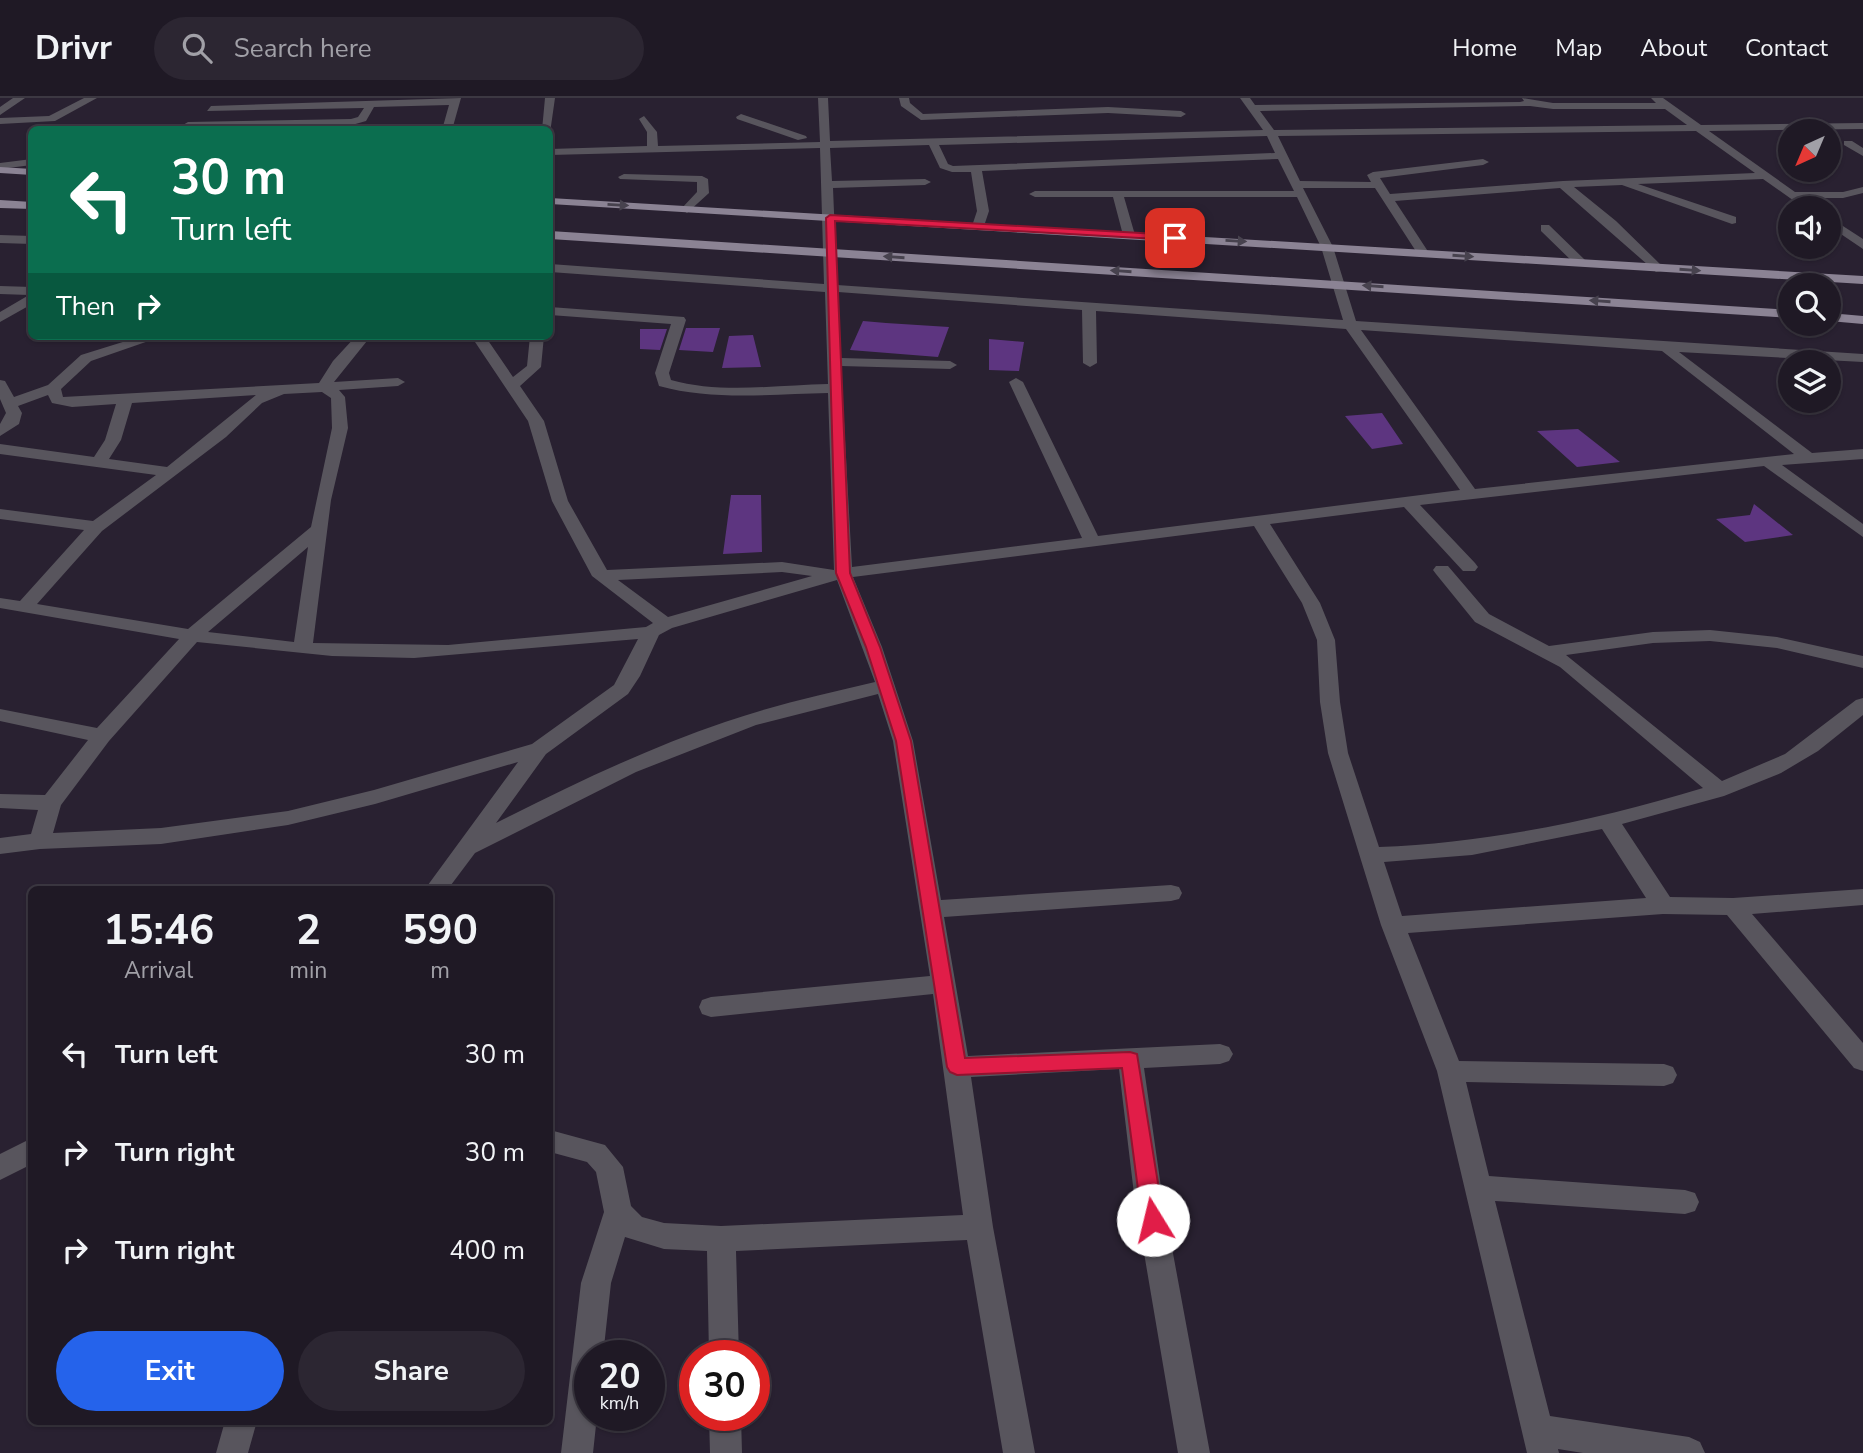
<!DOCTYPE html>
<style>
body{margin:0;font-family:"Nunito Sans",sans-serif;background:#2c2632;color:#f1f3f6;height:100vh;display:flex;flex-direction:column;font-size:26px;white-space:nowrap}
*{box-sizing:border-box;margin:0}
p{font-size:23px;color:#a1a0a7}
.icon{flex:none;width:38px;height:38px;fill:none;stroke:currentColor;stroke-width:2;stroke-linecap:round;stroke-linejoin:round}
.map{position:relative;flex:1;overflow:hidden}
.drawer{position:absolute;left:28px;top:788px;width:525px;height:539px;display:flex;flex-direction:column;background:#1f1925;border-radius:10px;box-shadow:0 2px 5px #0004,0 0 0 2px #3c3842}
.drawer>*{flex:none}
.banner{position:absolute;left:28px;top:28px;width:525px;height:214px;border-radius:10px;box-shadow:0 2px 5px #0004,0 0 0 2px #3c3842;background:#0b6e4f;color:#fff;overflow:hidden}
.needle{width:46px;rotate:224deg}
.controls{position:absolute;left:1778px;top:21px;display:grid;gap:14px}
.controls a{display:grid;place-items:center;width:63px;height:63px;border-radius:50%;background:#1f1925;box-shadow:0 2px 5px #0004,0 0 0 2px #3c3842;font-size:35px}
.speed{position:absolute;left:574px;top:1242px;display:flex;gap:14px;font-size:35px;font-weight:700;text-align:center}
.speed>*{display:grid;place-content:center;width:91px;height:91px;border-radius:50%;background:#1f1925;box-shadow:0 2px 5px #0004,0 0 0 2px #3c3842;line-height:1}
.speed small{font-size:18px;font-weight:400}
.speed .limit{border:10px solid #d22;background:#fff;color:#111}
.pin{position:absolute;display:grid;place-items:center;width:60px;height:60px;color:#fff;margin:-30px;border-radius:14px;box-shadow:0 4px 10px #0006}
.me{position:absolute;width:77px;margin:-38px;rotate:351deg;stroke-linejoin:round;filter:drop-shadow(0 0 5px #0008)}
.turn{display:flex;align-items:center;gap:24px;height:147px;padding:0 28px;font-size:32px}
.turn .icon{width:91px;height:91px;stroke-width:2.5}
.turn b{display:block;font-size:49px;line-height:60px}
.then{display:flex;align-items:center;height:66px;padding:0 28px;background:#0003;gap:14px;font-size:26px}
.eta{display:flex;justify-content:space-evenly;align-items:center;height:119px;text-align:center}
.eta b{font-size:42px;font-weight:700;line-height:49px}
.button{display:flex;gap:14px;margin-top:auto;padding:14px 28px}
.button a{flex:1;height:80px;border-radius:42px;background:#2563eb;color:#fff;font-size:28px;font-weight:700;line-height:80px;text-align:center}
.button a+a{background:#2c2632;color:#f1f3f6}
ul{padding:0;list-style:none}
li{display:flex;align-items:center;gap:21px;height:98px;padding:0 28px}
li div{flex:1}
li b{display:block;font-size:26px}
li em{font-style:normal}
header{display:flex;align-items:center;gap:42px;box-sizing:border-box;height:98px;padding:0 35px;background:#1f1925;border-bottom:2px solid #3c3842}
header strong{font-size:33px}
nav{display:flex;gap:38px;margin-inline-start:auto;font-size:24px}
.search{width:490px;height:63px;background:#2c2632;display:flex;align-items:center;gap:18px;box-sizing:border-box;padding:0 24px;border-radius:38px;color:#a1a0a7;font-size:26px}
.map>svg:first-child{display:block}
.building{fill:#5d3580}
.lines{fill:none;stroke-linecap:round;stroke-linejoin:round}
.minor{fill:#58555d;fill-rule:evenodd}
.major{fill:#8b8394;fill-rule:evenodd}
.oneway{fill:#47424e}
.route{fill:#e11d48;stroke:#92132f;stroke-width:2}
</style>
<header>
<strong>Drivr</strong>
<div class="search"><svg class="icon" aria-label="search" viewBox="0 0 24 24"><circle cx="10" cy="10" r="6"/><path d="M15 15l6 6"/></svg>Search here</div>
<nav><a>Home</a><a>Map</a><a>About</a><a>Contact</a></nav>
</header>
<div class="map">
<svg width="1863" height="1355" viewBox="0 0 1863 1355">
<rect width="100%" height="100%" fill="#292131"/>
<path class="building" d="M863,223L886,225L949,229L938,259L850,252Z
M686,230H720L713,254L679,252Z
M640,231H667L660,252L640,251Z
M753,237L761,269L722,270L729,238Z
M989,241L1024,244L1019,273L989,272Z
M1382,315L1403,346L1372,351L1345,318Z
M1578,331L1620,364L1577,369L1537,333Z
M731,397H761L762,454L723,456Z
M1754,406L1793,437L1745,444L1716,421L1750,417Z"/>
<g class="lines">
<path class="minor" d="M13,0H25L0,17V9Z
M84,0H97L55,23L0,26V20L49,18Z
M461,0L452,32H442L449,7L374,9L366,23L352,27L188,30L183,27L188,24L351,21L358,19L364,10L207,13L211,8Z
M545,0H555L550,35V32H542Z
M818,0H828L830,43L1263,32L1240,0H1250L1255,7L1520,4L1524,3L1522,0L1553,5H1656L1651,0H1663L1701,27L1863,25V31L1709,33L1795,94H1843L1863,89V95L1843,100H1805L1817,110H1804L1763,81L1638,86L1736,119V125L1732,126L1622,87L1574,89L1616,123L1661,167V173L1656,174L1560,90L1395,103L1429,155L1423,159L1419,158L1375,90H1303L1333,149L1356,223L1863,256V264L1679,254L1812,355L1863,351V361L1782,367L1863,426V439L1764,368L1420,407L1475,465L1478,469L1475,473H1463L1404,409L1270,426L1320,505L1335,542L1340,604L1348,655L1379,749C1488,745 1598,722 1703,690L1560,569L1475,524L1436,476L1433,472L1436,468H1448L1489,516L1549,548L1653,534L1710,532L1777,539L1863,558V570L1777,550L1710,543L1653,545L1566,557L1722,683L1785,656L1856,602L1863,600V617L1818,653L1781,675L1724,698L1622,726L1670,799L1733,800L1863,791V807L1752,816L1863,945V973L1854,970L1727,817L1663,816L1408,835L1459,963L1664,966L1673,969L1677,977L1673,985L1664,988L1466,984L1489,1078L1685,1092L1695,1095L1699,1104L1695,1113L1685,1116L1495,1103L1550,1318L1689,1339L1700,1344L1705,1355H1583L1558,1351L1559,1355H1527L1437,973L1381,827L1328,655L1320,604L1317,542L1302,505L1254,428L853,479L882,549L913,643L941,802L1171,787L1179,789L1182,795L1179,801L1171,803L944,819L968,958L1220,946L1229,949L1233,956L1229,963L1220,966L1144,970L1162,1096L1210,1355H1178L1134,1096L1119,971L971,979L993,1129L1035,1355H1003L967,1142L736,1153L739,1258H709L707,1153L664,1151L625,1139L611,1185L603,1258H590V1318H597L593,1355H561L581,1185L604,1114L596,1074L587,1064L550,1054V1032L605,1047L623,1069L631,1108L642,1119L664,1125L721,1128L963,1117L933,896L711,919L702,916L699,909L702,902L711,899L930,878L893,643L878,596L756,627L636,674L475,755L448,791H425L518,664L375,706L288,727L161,746L40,751L0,756V740L31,736L38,712L0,710V696L45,697L88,642L0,623V611L97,630L179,541L0,510V500L20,503L84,432L0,421V411L93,423L156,377L0,356V346L94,359L105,342L116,306L72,309L52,305L48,297L18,308L22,315L19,326L0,338V326L6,315L0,301V282L5,283L14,299L48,287L81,257L142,238H163L91,263L61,291L63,299L319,285L333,263L356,238H371L334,284L398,280L405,284L398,288L339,292L345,299L348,330L331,402L313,545L448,547L646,529L653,525L592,478L552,403L528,323L471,238H485L513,279L527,268L530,238H544L541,269L520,288L544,323L568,403L607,472L782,464L834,472L828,295C772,296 713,303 659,288L655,275L671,226L550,217V209L684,219L686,222L669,275L671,282C720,296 777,287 828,286L825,194L550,174V166L824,186L820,50L550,57V51L647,48V34L639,21L644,18L657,34L658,48L820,44ZM1530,8L1553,11H1665L1687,27L1274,32L1260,13ZM1696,33L1755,75L1563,83L1390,96L1380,80L1483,67L1489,64L1483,61L1373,74L1367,77L1371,84L1300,83L1278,38ZM1267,38L1275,55L953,68L948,66L939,47ZM929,47L940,70L952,74H971L977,113L972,128L978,132L984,128L989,113L982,73L1278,61L1294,93H1035L1029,96L1035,99H1113L1123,137L1129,141L1135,137L1124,99H1297L1321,149L1343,222L837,187L833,90L925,87L931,84L925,81L832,83L830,50ZM838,194L1082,212L1083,265L1090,269L1097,265L1096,213L1346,231L1460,392L1098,438L1023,284L1016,280L1009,284L1082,440L852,469L841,268L950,271L957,267L950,263L841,260ZM1361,232L1662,253L1794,356L1475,391ZM322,294L331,300L332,330L311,429L188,531L37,506L102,433L226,339L262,305L284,296ZM256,297L167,369L109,361L121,342L132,305ZM308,449L294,544L208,534ZM782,474L812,478L668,519L618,482ZM837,482L875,584C824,596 774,607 725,624C646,651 571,687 496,725L546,656L628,596L640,578L659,537L672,530ZM638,541L614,587L532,646L374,692L288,713L161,730L53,735L61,707L109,643L197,544L332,558L414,560ZM1602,731L1646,800L1402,818L1384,764L1472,757Z
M899,0H909L910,5L923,16L1108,9L1181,13L1186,16L1181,19L1108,15L921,22L901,8Z
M741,16L806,38L807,40L798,42L737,21L736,19Z
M1844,43H1852L1863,50V58L1844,47Z
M32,61V67L0,71V65Z
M624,76L702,78L708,81L709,95L687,115L681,111L697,94V84L620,81L618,79Z
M1829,119L1863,141V151L1829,128Z
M1541,127H1549L1585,162V168H1577L1541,133Z
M0,137L32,138V146L0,145Z
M0,188L32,189V206L0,224V214L29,197L0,196Z
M32,1040V1066L0,1082V1056Z
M709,1318H741L742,1355H710Z
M225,1323H257L248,1355H216Z"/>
<path class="major" d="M0,69L32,71V77L0,75Z
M550,100L1863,178V186L550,106Z
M0,102L32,104V111L0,110Z
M550,133L1790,212V220L550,141Z
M1829,215L1863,218V226L1829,223Z"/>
</g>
<defs><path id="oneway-solid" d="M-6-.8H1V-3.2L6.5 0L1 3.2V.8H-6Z" transform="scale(1.75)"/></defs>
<g class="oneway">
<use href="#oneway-solid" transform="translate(618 107) rotate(3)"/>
<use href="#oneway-solid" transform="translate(1236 143) rotate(3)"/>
<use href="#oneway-solid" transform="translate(1463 158) rotate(4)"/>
<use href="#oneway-solid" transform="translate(894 159) rotate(-176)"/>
<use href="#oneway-solid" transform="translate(1690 172) rotate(4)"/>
<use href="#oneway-solid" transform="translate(1121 173) rotate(-176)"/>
<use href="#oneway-solid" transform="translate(1373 188) rotate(-176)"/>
<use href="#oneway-solid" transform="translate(1600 203) rotate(-176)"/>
</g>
<path class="route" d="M830,117L1175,137L1180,140L1175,142L835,123L850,475L880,549L911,643L965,960L1130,954L1137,956L1164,1122L1160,1128L1153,1131L1145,1128L1142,1122L1122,970L957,977L950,974L947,969L896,643L866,549L836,475L826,120Z"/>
</svg>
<div class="controls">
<a><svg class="needle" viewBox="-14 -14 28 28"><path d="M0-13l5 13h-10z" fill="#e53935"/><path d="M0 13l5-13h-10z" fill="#a1a0a7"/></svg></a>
<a><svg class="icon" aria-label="sound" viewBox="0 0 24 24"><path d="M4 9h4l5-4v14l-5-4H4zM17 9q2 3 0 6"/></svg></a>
<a><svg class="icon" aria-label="search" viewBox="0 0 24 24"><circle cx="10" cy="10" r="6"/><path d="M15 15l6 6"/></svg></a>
<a><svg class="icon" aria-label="layers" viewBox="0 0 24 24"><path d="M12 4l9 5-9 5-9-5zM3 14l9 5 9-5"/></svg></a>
</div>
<div class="speed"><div>20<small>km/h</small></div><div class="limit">30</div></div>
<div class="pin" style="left:1175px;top:140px;background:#d93025"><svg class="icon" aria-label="arrive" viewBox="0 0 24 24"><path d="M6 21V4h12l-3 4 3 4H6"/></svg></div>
<svg class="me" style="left:1153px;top:1122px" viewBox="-20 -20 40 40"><circle r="19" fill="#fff"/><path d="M0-13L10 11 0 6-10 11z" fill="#e11d48"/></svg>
<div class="banner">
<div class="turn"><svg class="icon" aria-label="left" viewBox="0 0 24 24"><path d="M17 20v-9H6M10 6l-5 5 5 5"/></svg><div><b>30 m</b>Turn left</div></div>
<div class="then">Then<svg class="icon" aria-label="right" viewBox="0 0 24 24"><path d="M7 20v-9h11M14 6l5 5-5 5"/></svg></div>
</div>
<section class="drawer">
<div class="eta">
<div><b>15:46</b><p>Arrival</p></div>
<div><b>2</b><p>min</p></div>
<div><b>590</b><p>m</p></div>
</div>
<ul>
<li><svg class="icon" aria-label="left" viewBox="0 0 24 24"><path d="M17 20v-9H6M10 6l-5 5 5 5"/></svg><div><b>Turn left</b></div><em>30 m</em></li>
<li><svg class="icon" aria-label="right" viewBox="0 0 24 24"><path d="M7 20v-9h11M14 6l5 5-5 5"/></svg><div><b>Turn right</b></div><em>30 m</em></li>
<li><svg class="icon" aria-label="right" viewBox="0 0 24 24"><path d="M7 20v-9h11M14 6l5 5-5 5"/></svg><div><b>Turn right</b></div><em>400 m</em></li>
</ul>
<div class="button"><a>Exit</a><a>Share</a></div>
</section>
</div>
